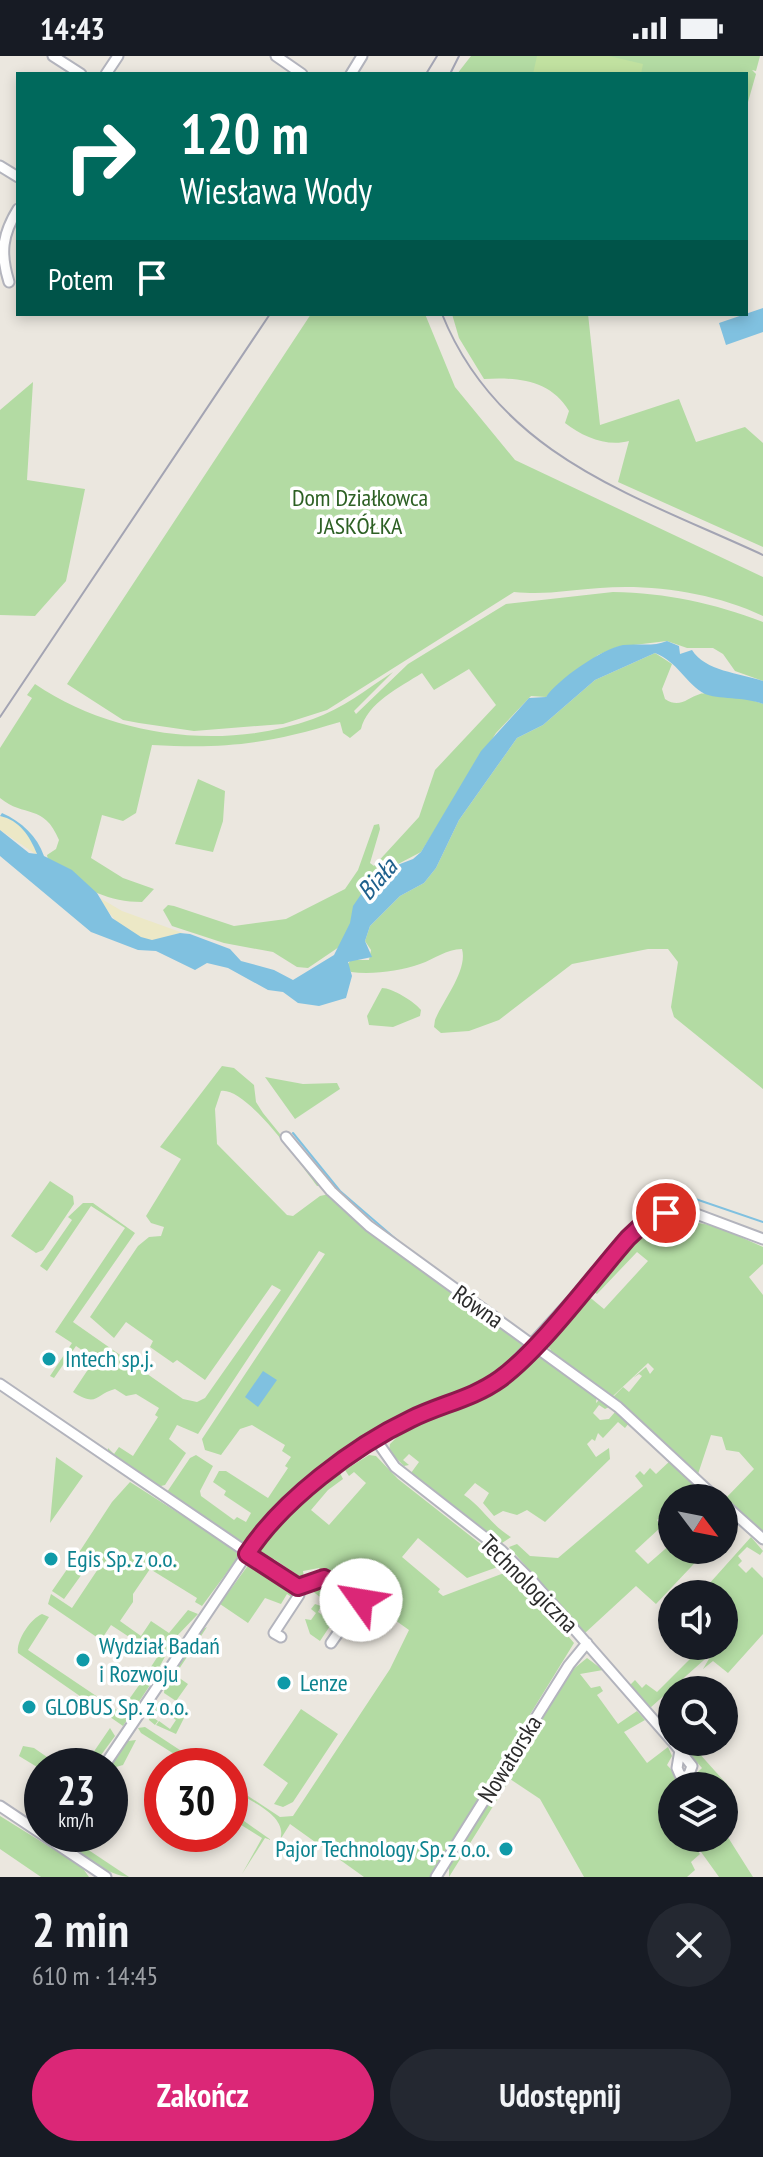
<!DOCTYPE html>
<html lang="pl">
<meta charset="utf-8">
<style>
body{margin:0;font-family:"PT Sans Narrow",sans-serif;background:#242831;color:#f1f3f6;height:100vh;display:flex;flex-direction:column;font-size:30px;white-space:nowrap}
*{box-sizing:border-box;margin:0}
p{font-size:26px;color:#9ea1a6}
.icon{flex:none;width:44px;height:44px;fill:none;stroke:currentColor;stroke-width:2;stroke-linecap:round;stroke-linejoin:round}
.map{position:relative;height:1821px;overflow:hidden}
.drawer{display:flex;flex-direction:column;background:#171b24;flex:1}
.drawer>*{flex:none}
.top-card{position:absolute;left:16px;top:16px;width:732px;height:244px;border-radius:0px;box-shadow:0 4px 12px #0003;background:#00695c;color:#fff;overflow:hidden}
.needle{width:52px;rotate:122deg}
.tools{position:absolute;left:658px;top:1428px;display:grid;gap:16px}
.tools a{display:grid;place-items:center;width:80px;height:80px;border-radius:50%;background:#171b24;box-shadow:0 4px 12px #0003;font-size:40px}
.speed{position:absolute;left:24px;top:1692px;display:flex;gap:16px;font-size:40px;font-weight:700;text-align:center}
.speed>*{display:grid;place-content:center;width:104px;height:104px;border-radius:50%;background:#171b24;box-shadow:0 4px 12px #0003;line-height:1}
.speed small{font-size:20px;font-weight:400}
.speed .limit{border:12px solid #d22;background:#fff;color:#111}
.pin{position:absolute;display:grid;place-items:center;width:68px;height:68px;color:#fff;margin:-34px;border:4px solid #fff;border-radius:50%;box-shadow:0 2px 8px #0007}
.me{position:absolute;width:88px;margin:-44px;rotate:302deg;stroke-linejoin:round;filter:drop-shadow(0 0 6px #0008)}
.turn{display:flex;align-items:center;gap:28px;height:168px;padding:0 32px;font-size:36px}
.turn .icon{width:104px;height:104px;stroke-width:2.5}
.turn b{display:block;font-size:56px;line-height:68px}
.then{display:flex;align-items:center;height:76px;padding:0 32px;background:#0003;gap:16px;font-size:30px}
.round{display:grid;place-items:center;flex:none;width:84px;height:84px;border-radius:42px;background:#242831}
.summary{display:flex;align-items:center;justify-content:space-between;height:136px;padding:0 32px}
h1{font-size:48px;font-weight:700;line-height:60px}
.button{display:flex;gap:16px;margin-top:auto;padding:16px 32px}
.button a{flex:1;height:92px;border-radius:48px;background:#db2777;color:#fff;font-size:32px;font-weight:700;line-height:92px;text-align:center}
.button a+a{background:#242831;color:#f1f3f6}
.status{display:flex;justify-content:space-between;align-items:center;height:56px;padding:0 40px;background:#171b24;direction:ltr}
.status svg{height:22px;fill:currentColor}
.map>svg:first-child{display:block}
.green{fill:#b3dba3}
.sand{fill:#ece8c6}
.pitch{fill:#c1e1a0}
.water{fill:#80c1e0}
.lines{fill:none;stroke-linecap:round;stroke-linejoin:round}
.stream{stroke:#80c1e0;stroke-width:2}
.minor-casing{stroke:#b3b4bd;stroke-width:13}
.minor{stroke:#fff;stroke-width:9}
.rail{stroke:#a3a4b3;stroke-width:2}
.route-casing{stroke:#8e194d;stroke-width:20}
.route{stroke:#db2777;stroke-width:14}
.culture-dot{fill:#0f9aa8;stroke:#fff;stroke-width:3}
.labels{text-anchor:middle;stroke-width:7;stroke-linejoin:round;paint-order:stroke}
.park-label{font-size:24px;fill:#2d6024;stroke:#fff}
.street-label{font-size:24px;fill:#2b2b2b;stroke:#fff}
.culture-label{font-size:24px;fill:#0d838f;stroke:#fff;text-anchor:start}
.water-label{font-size:26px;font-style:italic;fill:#1e608c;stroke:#fff}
</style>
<div class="status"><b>14:43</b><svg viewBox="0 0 49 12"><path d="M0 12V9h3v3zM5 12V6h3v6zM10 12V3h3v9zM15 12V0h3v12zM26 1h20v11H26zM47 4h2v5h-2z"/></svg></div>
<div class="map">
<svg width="763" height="1821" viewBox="0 0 763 1821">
<rect width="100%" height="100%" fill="#ebe7df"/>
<path class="green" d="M471,0H760L756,15L752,14L756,18L746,53V18H457Z
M311,258H425L455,331L515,404L763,521V560C714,537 654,528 600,532C567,534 549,539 514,536L327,654L283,668L194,675L139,667L123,664L67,628Z
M452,258H588L600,369L679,343L696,386L745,371L763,387V491L618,426L629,385C607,391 583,381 565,367L569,355C551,324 517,321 484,323L459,282Z
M33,326L27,424L85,433L66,525L35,560L0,559V354Z
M613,536C667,537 713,547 763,566V625L735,615L723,598L713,592H687L667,585L617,591L598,599L546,641L531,640L496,677L421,796L379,818L339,891L308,912L297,911L273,896L224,887L172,870L163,854L168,849L174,850L234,870L286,863L345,833L358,814L374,769L379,768L380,773L370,807L374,810L419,761L435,714L496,649L469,613L434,634L422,617C400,631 367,647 361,673L350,682L343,677L340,666C267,688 228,693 152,689L136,757L123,765L102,759L91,802L123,822L154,833L142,846C125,846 112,843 97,837C79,830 68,811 48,804L47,799L56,793L59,784C44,747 24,762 0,742V692L32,642L27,639L35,628C113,681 223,695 313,663C342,653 367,633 393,616L354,655L356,658L408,608L506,548Z
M655,597L672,608L662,633L665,643C680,653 687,642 700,638C711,635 751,643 763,648V1033L674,961L671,951L678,906L668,893H648L572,908L499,964L469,975L441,977L434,971L435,964C443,944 468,914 462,893C446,893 435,903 420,908C400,915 372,919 351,916L347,909L351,904H369L371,894L365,885L370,870L400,840L424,827L436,812L459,764L517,682L543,669L595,624Z
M198,723L225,735L223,765L213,796L175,788Z
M382,932C392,932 415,946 421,954L420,960L393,971L369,969L367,960Z
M222,1010L234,1012L254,1029L256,1046L263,1057L322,1130H317C301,1109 247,1031 221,1035L215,1053L217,1088L287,1159L293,1160L320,1140L329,1138L525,1291L505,1313L483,1328L397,1364L302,1428L269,1458L245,1489L167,1436L190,1402L196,1399L213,1410L200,1435L201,1440L234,1464L237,1461L246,1466L251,1457L224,1439L226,1435L213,1426L219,1415H226L268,1442L288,1412L285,1410L291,1401L282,1395L285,1389L252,1369L240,1373L221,1399L205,1394L202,1383L325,1198L319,1195L198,1378L177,1369L169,1383L186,1397L165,1429L157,1431L108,1399V1392L114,1398L119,1391L133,1400L158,1361L155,1359L159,1352L136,1338L126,1340L115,1333C95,1338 98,1352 73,1336L95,1303L76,1290L54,1322L50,1320L72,1287L55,1276L125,1172L91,1150L47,1215L40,1210L72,1164L68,1161L83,1147H93L135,1177L73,1266L183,1343L197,1346L205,1342L281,1234L272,1229L205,1324L177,1304L173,1307L150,1291L153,1285L126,1266L114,1282L90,1261L138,1190L149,1181L161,1180L164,1171L151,1167L146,1160L181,1103L160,1091Z
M265,1021L303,1028L337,1027L340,1033L295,1063Z
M50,1125L73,1140L74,1148L43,1194L36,1197L11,1180Z
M675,1163L716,1170L763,1191V1208L749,1221L763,1239V1478L725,1443L754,1413L739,1396L726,1394L722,1381L711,1379L698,1418L613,1341L623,1331L629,1336L642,1320L639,1318L633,1322L646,1311L650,1318L654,1313L648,1307L612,1341L549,1297L551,1294L547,1290L587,1239L604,1253L648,1205L637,1196L597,1238L592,1235C616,1206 638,1174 675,1163Z
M537,1300L546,1301L597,1338L596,1347L602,1341L613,1349L605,1353L599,1349L593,1357L600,1364L609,1363L615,1356L629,1367L625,1372L618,1366L603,1382L598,1377L595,1385L592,1383L587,1388L596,1401L609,1392L610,1403L545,1466L527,1454L517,1459L503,1455L494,1460L483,1447L489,1437L475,1427L464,1439C482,1451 492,1470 511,1481L502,1487L411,1417L419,1406L409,1398L403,1404L409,1409L404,1410L389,1395L390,1388L402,1376L494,1336Z
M369,1399L376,1400L398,1423L506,1508L467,1522L418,1482L402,1501L440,1533L438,1536L443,1540L512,1514L574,1587L430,1821H364L290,1768L280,1784C289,1759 248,1744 230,1733V1728L280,1761L293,1760L390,1613L409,1574L333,1520L321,1518L319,1512L303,1515L304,1522L294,1524L296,1518L274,1503L270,1508L259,1496C272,1460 310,1438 340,1417L343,1423L328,1434L311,1454L329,1469L366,1427L354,1416L349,1420L345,1414Z
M56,1401L83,1420L50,1467Z
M671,1404L701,1432L691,1442H672V1461L667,1466L662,1460L657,1464L661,1471L635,1495L648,1508L672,1487V1494H707L656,1548L636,1530L585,1577L509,1491L517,1488L530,1500L558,1502L643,1430L635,1420L640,1415L644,1419L650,1412L656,1418Z
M130,1426L233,1492L239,1500L202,1550L195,1546L197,1542L150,1513L133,1538V1546L120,1565L141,1580L151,1565L169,1577L188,1554L198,1558L175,1582L154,1621L147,1617L158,1600L111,1569L101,1584L48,1548L51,1538L72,1552L98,1513L78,1498L112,1446Z
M751,1481L763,1495L760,1499L747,1491L738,1500L742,1505L738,1509L746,1517L752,1511L763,1522V1578L728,1617L713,1605L703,1613L713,1596L650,1652L630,1629L635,1624L642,1632L646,1628L657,1636L695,1598L688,1590H724V1538H700Z
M249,1508L285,1534L289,1529L294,1538L293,1542L287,1538L281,1548L265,1542L248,1567L220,1548Z
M70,1509L82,1518L64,1543L52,1535Z
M323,1525L330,1527L327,1532L342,1543L346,1538L350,1541L341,1555L336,1552L339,1547L324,1536L320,1541L311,1534L312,1528Z
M315,1548L321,1550L318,1556L328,1563L332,1558L336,1561L320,1585L310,1578L305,1563L311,1564L316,1557L311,1553Z
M42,1558L49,1561L28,1594L120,1656L142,1625L150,1629L123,1670L18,1597C16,1585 30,1563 42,1558Z
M207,1571L175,1619L188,1628L176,1645L164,1637L165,1629L203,1573Z
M587,1602L603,1614L580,1618L591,1632L600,1630L603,1635L597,1639L618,1668L637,1655L645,1664L624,1676L647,1707L668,1691L672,1700L667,1709L685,1728L702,1712L679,1686H689L732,1734L724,1740V1730H672V1782H689L700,1798L691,1806L695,1814L687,1821H584L540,1743L510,1723L449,1821V1809L571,1615Z
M162,1644L185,1660L176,1678L156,1669L159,1665L170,1673L176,1664L161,1653L154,1662L158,1665L155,1669L149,1664L150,1651Z
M301,1653L338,1678L293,1746L283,1751L274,1748L288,1727L263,1709Z
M145,1671L204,1710H193L141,1677L138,1672Z
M110,1672L115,1680L93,1710H84Z
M136,1684L123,1709L116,1711L110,1724L113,1707L128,1685Z
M23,1690L34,1692L60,1710H42V1714L19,1700Z
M230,1755L271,1784L265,1782L242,1818L262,1782L230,1762Z
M0,1760L82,1811L89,1821H41L0,1793Z
M724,1775L753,1821H719L691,1782H724Z
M70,1778H81L84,1791L129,1821C112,1821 69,1796 70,1778Z"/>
<path class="sand" d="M0,760C20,764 32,780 37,799L0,774Z
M100,842L122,855L183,877C172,877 164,885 153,884C129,883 110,861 100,842Z"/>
<path class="pitch" d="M537,0H609L643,8L641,18H533Z"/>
<path class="water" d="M763,252V276L726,289L719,267Z
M667,585L679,590L680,598L692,594C705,615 739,617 763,625V648C746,641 716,643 705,638C686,628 677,605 655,597L595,624L543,669L517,682L459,764L436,812L424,827L400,840L370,870L365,885L372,901L348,906L352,920L346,942L319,950L298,947L283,936L268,934L228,912L207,907L195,914L156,895L138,894L91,876L0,800V774L29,797L37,798C30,780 19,764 0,760L2,757C22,766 37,780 44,800L72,814L97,837L112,862L141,881L152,884L180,877L190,878L230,893L241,905L274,914L293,924L334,899L350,867L353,850L366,831L387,813L413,803L421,796L481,695L529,642L546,641C557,624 603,592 623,589C638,587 653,591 667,585Z
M263,1315L277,1324L258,1351L245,1341Z"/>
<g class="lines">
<path class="stream" d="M293,1077L340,1135L398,1185
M675,1136L763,1166"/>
<defs>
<path id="minor" d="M53,0L81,18
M276,0L302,18
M106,18L118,0
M351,18L362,0
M0,110L18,121
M9,226C0,197 2,179 18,153
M286,1081L331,1135L369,1170L618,1351L716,1442
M0,1328L298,1531L299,1539L274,1577L281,1581
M376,1384L395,1411L501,1494L533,1526L672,1685
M724,1448L763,1483
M298,1531L324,1522L361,1544L331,1587
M673,1686L692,1710L688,1721L680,1719L677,1712L680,1694
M104,1710L263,1474L300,1436L403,1366L471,1340L501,1322L628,1182L656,1161L691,1156L763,1183
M0,1750L106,1821
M436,1821L569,1609L587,1587"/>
</defs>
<use href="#minor" class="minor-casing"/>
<use href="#minor" class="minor"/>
<path class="rail" d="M426,18L437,0
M450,18L459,0
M442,258C499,400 636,440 763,499
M0,661L270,258"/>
</g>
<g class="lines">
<defs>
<path id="route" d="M361,1544L324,1522L298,1531L247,1498C281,1445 354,1390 411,1363C441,1348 472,1343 500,1323C541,1293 592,1223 628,1182L644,1167L666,1157"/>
</defs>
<use href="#route" class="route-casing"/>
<use href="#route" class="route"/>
</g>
<g class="culture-dot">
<circle cx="49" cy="1303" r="8"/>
<circle cx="51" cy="1503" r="8"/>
<circle cx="83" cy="1604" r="8"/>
<circle cx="284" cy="1627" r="8"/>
<circle cx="29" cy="1651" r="8"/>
<circle cx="506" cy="1793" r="8"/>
</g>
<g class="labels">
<g class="park-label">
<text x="360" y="450">Dom Działkowca<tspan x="360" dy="28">JASKÓŁKA</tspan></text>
</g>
<g class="street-label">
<text transform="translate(478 1251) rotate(35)" y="8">Równa</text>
<text transform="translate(529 1528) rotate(45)" y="8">Technologiczna</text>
<text transform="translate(510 1703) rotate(-58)" y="8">Nowatorska</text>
</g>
<g class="culture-label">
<text x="65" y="1311">Intech sp.j.</text>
<text x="67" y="1511">Egis Sp. z o.o.</text>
<text x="99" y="1598">Wydział Badań<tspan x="99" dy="28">i Rozwoju</tspan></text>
<text x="300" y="1635">Lenze</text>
<text x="45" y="1659">GLOBUS Sp. z o.o.</text>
<text x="490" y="1801" text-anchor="end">Pajor Technology Sp. z o.o.</text>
</g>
<g class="water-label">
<text transform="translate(377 823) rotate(-49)" y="9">Biała</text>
</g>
</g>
</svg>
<div class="tools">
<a><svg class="needle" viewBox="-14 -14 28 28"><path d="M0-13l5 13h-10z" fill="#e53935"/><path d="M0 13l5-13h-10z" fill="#9ea1a6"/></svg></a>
<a><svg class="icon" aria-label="sound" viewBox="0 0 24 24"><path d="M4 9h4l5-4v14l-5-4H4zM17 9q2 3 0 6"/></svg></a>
<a><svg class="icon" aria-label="search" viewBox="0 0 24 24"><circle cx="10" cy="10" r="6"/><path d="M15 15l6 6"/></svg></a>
<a><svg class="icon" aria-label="layers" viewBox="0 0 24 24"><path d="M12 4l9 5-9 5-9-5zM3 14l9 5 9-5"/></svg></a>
</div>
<div class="speed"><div>23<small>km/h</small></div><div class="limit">30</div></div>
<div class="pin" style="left:666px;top:1157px;background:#d93025"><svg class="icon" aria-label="arrive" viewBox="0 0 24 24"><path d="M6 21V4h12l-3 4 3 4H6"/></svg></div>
<svg class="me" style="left:361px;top:1544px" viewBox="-20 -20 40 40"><circle r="19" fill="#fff"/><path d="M0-13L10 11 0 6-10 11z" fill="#db2777"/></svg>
<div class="top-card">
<div class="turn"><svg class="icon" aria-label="right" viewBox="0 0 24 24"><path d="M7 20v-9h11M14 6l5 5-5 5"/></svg><div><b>120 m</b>Wiesława Wody</div></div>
<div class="then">Potem<svg class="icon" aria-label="arrive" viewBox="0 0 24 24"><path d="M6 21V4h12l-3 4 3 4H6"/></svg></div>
</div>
</div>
<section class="drawer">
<div class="summary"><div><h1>2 min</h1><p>610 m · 14:45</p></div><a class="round"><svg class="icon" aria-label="close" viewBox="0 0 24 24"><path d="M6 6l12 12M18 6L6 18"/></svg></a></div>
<div class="button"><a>Zakończ</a><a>Udostępnij</a></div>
</section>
